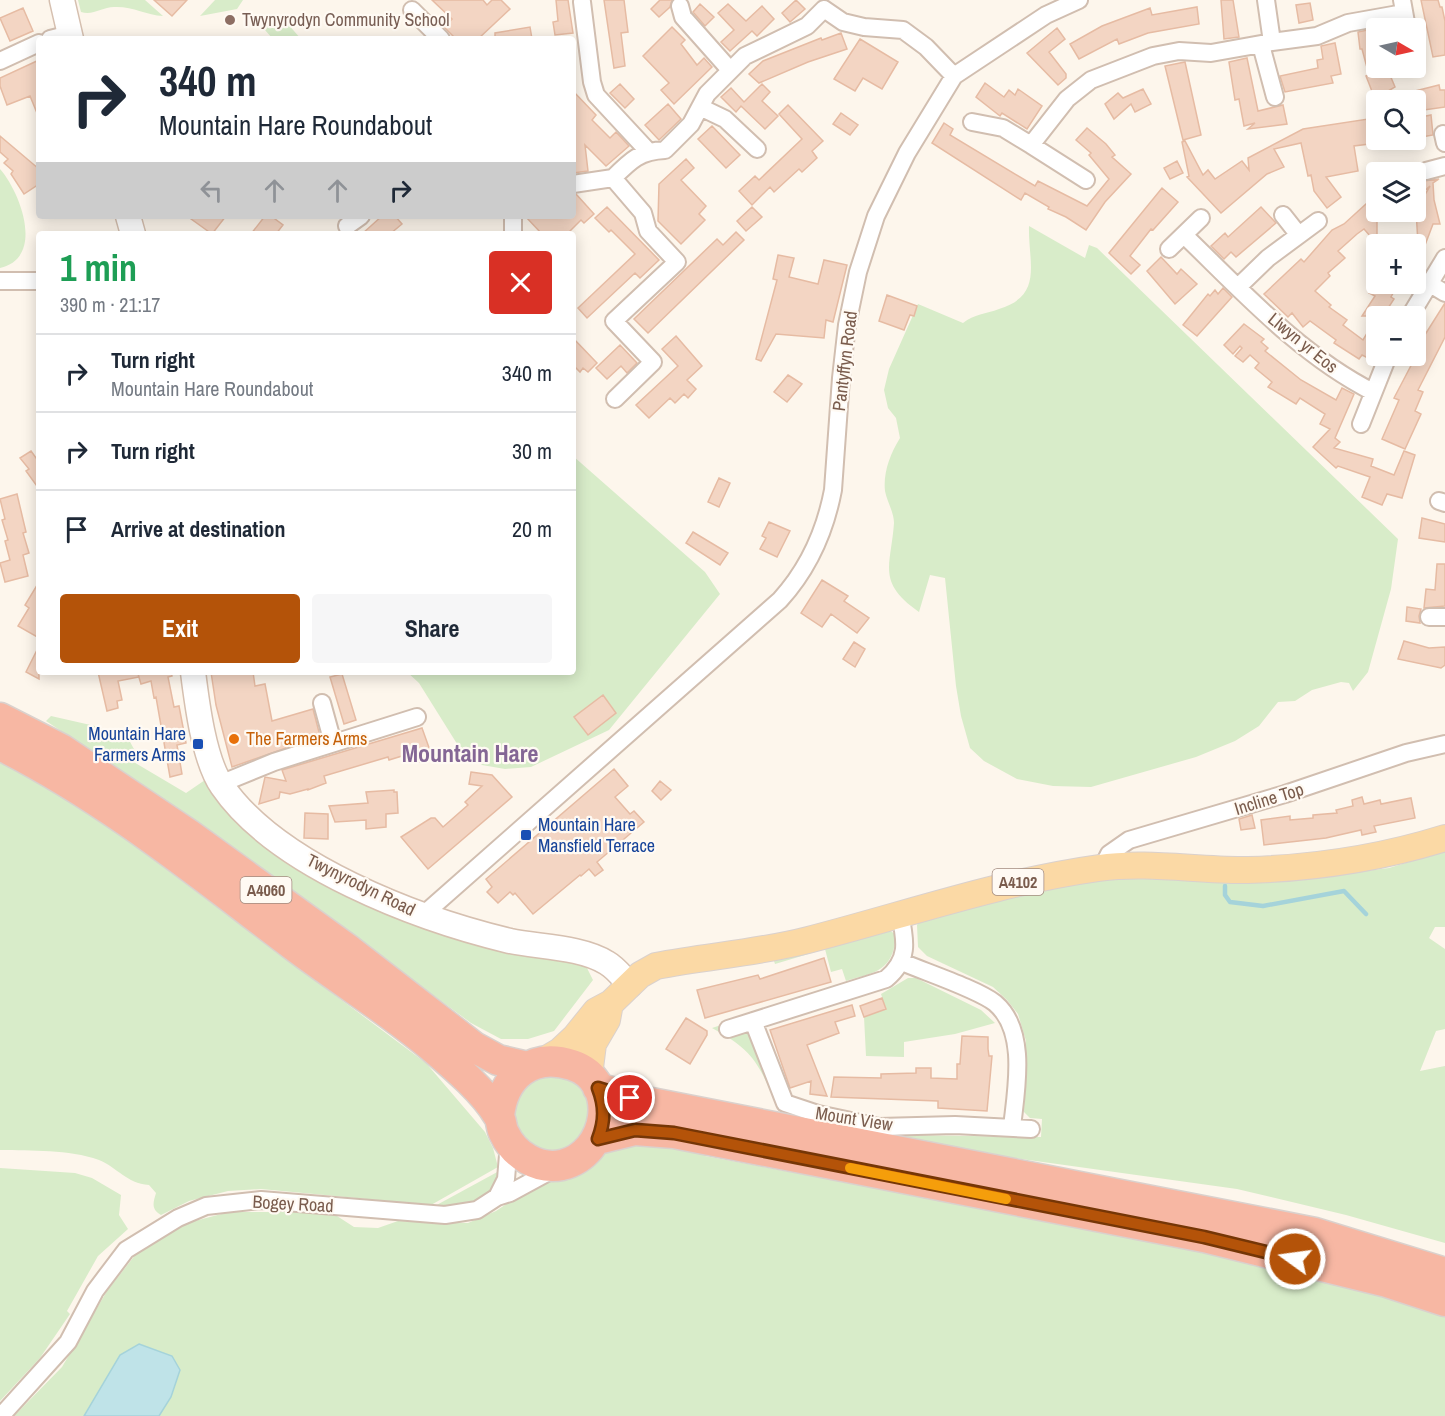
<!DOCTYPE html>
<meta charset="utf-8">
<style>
body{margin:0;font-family:"Archivo Narrow",sans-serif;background:#f6f6f7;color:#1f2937;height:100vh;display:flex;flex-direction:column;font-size:22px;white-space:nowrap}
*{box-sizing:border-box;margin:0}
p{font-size:20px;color:#747a83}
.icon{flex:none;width:33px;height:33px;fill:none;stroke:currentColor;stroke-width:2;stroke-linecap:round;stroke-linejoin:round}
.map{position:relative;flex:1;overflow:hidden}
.sheet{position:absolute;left:36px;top:231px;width:540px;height:444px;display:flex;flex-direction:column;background:#fff;border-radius:6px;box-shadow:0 3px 15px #0003}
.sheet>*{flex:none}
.hud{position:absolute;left:36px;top:36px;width:540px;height:183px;border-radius:6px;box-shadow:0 3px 15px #0003;background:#fff;color:#1f2937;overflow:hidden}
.needle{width:39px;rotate:99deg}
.tools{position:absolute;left:1366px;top:18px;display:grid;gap:12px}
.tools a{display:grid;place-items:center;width:60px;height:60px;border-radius:6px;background:#fff;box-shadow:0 3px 15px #0003;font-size:30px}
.pin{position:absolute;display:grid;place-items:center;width:51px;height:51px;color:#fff;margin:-26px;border:3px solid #fff;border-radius:50%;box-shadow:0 2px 6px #0007}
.me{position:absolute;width:66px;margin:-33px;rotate:284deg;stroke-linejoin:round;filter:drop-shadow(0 0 4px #0008)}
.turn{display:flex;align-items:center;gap:21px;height:126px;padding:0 24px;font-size:27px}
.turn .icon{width:78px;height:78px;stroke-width:2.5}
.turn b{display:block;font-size:42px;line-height:51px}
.lanes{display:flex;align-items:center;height:57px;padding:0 24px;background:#0003;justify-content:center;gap:30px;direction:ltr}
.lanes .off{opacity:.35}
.round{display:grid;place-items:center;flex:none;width:63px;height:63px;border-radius:6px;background:#f6f6f7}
.overview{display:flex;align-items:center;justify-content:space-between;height:102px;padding:0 24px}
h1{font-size:36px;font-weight:700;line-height:45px;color:#1e9e55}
.cta{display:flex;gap:12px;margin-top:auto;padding:12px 24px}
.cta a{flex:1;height:69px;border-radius:6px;background:#b45309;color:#fff;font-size:24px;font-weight:700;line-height:69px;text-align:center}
.cta a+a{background:#f6f6f7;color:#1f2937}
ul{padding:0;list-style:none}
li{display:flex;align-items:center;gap:18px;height:78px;padding:0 24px;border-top:2px solid #e0e1e3}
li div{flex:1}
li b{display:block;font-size:22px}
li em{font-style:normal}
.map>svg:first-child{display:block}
.green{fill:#d8ecc9}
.water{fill:#bfe3e8;stroke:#a5d3da;stroke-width:1.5}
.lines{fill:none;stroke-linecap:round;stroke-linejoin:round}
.stream{stroke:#a5d3da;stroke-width:4.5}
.building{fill:#f3d5c3;stroke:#e6bba3;stroke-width:1.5}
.street-casing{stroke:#d1beb0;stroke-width:20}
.secondary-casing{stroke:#d6c0b0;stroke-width:27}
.primary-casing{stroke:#dad1cd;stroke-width:28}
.highway-casing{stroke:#dad1cd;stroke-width:33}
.street{stroke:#fff;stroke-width:16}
.secondary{stroke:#fff;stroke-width:24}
.primary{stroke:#fbd9a5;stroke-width:26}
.highway{stroke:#f7b7a3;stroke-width:30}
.route-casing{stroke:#753606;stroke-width:15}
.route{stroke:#b45309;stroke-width:10}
.slow{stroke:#f59e0b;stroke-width:10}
.education-dot{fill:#8d6e63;stroke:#fffaf3;stroke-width:2}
.food-dot{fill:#e8710a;stroke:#fffaf3;stroke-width:2}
.transit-dot{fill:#1a4fb4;stroke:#fffaf3;stroke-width:2}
.labels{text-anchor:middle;stroke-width:4.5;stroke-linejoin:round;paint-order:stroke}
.shield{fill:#fffaf3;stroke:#a28b7f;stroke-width:1.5}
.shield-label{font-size:16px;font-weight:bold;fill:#7a5c4d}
.education-label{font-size:18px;fill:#785e54;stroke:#fffaf3;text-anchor:start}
.street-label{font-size:18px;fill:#7a5c4d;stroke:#fffaf3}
.transit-label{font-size:18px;fill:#164399;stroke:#fffaf3;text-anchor:end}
.food-label{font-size:18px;fill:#c56008;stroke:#fffaf3;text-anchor:start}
.district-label{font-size:24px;font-weight:bold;fill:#846695;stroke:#fffaf3}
</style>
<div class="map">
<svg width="1445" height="1416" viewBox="0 0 1445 1416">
<rect width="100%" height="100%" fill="#fdf6ec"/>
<path class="green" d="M78,0H145L163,16C146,15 132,6 114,7C102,7 93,16 81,12Z
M215,0H243L237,9L200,16Z
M280,15L301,39H273L264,29Z
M0,169C21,193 45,258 0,268Z
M1029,226L1085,258L1089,245L1097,248L1398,539L1391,589L1368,672L1353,691L1349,683L1341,682L1312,690L1295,701L1278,702L1259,726L1235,741L1196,757L1091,787L1053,786L1017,779L984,761L970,748L961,716L956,686L945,578L930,575L919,612C876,582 891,566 894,523C894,512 887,502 885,491C883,473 890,454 900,438L896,418L888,408L884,390L889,369L918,304L963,323C974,314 986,314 999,309C1044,295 1028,263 1029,226Z
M573,456L705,572L720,594L609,730L531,767L505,769L482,765L459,747L419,683L407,672H573Z
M51,716L95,726L129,740L135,751L132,761L186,793L205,780L281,857L573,961L587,968L593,980L554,1031L528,1039H501L471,1023L202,825L46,721Z
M0,758L34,775L111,828L426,1063L485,1132L493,1148L498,1167L431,1205L261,1189L228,1191L189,1201L161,1215C151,1209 153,1203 156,1193L149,1185C126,1183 118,1168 99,1160C68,1149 32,1151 0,1150Z
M1445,851V927H1435L1429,938L1445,949V1029L1436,1031L1420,1071L1445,1066V1243L1346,1215L1237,1189L965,1151L904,1139L906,1135L1041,1137L1042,1119L1030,1118L1024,1112L1026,1041L1018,1014L1007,1000L993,987L927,956L918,947L917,925L921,920L1061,882L1130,874L1311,878L1389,868Z
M889,930L895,934L899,942L895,943C890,973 871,973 846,981L842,969L831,972L825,949L775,964L773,958Z
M908,978H916L981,1010L995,1023L955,1034L904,1042V1057L866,1056L864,1017L886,1009L881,994Z
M721,1025L726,1033L742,1028L752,1032L778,1100L775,1102C758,1061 751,1049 712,1028Z
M513 1113a38 38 0 1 1 76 0a38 38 0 1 1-76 0Z
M622,1141L704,1151L705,1156L1221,1253L1445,1312V1416H159L171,1397L120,1355L84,1416H14L62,1367L107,1291L136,1254L163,1234L191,1222L229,1212H296L337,1216L354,1227L378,1228L398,1221L468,1223L496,1211L521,1194Z
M0,1168L75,1173L92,1178L121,1195L119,1215L128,1229L98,1256L67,1311L70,1314L40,1358L0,1401Z
M501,1170C492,1205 463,1208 433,1207Z"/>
<path class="water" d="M139,1344L172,1356L180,1370L171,1397L159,1416H84L120,1355Z"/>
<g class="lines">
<path class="stream" d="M1225,886V895L1230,902L1263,906L1344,891L1366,914"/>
</g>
<path class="building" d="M154,0H187L172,16Z
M432,0H483L487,5L492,0H501L510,9L478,39H456L444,27L452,19Z
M556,0H568L573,33L555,35L553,22L558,21Z
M604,0H624L628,32L621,33L625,66L614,68Z
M660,0H672L670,7L659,17L651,9Z
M796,0L805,9L790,22L782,13Z
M1221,0H1233L1239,37L1224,39Z
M1421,0H1438L1440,7H1442L1445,21V55L1433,57Z
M1310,3L1313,20L1299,23L1296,5Z
M700,4L714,17L705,26L693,12Z
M728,4L746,21L762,6L774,19L757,36L752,31L730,51L721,42L734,30L718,13Z
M1197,7L1199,24L1148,33L1119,44L1117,39L1079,59L1070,44L1102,26L1150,8L1152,15Z
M23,8L33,31L10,41L0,18Z
M530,27L532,39H495V33Z
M672,27L685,40L681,44L697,65L704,58L712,67L674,104L661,90L669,83L643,56Z
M1057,28L1065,39L1049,52L1066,74V78L1058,85L1027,53Z
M1377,28V72L1387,68L1395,87L1375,99L1366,76L1369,75L1362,49H1360L1358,32Z
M841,33L847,49L808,62L759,83L749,74L763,61L821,38L822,40Z
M860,39L898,62L882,89L863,78L855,91L834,79Z
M1335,43L1341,74L1331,76L1333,83L1285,92L1280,76L1318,68L1317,60L1323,59L1321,46Z
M1247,58L1258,111L1283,105L1287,124L1248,129L1255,123L1244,126L1239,99L1235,100L1229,62Z
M39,60V118L30,96L7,105L0,86V78Z
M1185,62L1201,135L1183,140L1165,66Z
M985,83L1004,97L1009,90L1015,95L1018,89L1042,106L1027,129L1002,113L1000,116L976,97Z
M620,84L634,99L625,108L610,93Z
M762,84L770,92L762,101L778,116L765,129L741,106L736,112L721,97L731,88L744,102Z
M1439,85L1440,90H1445V107L1424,110L1415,91Z
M1143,89L1151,104L1135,112L1131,104L1114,119L1105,104L1118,93L1123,98Z
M573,91L596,115L592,120L610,138L616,132L629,146L606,166L585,145L588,171L573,173Z
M668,104L681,119L659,140L645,125Z
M788,105L823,141L812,151L817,158L802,172L799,169L774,192L770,187L752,205L739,191L755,176L759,180L802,139L779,114Z
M841,113L858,125L850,135L833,124Z
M1431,115L1433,135L1416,138V118Z
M1368,119L1369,126L1377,125V143L1354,146L1358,171L1326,177L1341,197L1327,208L1314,191L1311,175L1308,176L1301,143L1274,149L1284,167L1267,174L1221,213L1187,177L1189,176L1182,142L1185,141L1203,175L1208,170L1215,179L1242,161L1249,170L1248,158L1303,129Z
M944,123L953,129L950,135L1035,186L1038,181L1087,206L1109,179L1089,155L1091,153L1076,140L1087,128L1106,144L1115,155L1112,157L1131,174L1105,202L1086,230L1066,217L1048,209L1049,207L1025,193L1021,200L932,143Z
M712,126L740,155L726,168L698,139Z
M0,136L39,169V184L24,194L11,174L13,171L4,163L8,159L0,152Z
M686,159L694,168L681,180L706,206L699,214L705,220L681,244L658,221L659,184Z
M1177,161L1183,173L1170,179L1164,168Z
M1439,179L1433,183L1434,200L1440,224H1433L1419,261L1416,210L1430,186L1416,198V182Z
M1162,188L1178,202L1153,230L1151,229L1130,256L1140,265L1131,274L1109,253Z
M573,194H576L594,214L584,223L581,220L567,234H542L525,216H573Z
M1377,194V244L1364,229L1357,234L1338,251L1345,258L1328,273L1330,276L1315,291L1331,305L1329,307L1347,320L1343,325L1363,340L1375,320L1370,316H1362L1375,296L1369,293L1375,284H1398L1391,297L1394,299L1383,316H1377V352L1372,360L1362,355L1359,359L1334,343L1336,340L1310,321L1303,327L1292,313L1288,317L1264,294L1301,259L1304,262L1332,230L1344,224Z
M607,207L659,260L640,278L635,273L587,318L578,308L635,254L611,230L609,232L595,218Z
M752,207L762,217L746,231L737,221Z
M1261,207L1276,223L1236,257L1231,252L1224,259L1211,246L1225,233L1228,237Z
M187,216H226L212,234Z
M265,216H271L283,225L276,234H251Z
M382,216H395L402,224L390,234H362Z
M736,232L744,240L648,333L634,319L717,239L723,245Z
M778,255L794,258L789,277L818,284L824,260L847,265L833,322L826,320L824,338L776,334L761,361L756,359L777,280L773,279Z
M1161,257L1177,274L1181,269L1197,284L1175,304L1147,271Z
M1223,288L1232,297L1197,336L1183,325L1208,294L1210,296L1215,290L1218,294Z
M887,295L917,306L914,316L910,315L904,330L879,321Z
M1445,303V337L1418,390L1423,392L1415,411L1421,414L1405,449L1382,439L1399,400L1394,398L1416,356V349Z
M1244,324L1264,339L1261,342L1268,348L1265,351L1301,380L1336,400L1342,388L1354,394L1335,438L1340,442L1334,448L1373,459L1371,466L1394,475L1404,451L1415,455L1402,498L1387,494L1382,505L1362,497L1370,477L1338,466L1336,468L1313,447L1330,429L1320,424L1325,414L1300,398L1296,404L1268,387L1272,382L1255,368L1259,363L1250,355L1243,362L1235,356L1242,348L1240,346L1233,354L1224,345Z
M676,336L702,366L687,380L696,389L688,398L684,394L675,403L670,398L649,418L636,405L678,366L662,349Z
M573,338L597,363L588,372L583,368L580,372L573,365Z
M620,345L637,363L627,373L621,366L607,379L596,368Z
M788,375L802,384L787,402L774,392Z
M31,451L39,462V489L26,471L29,469L20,458Z
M719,478L730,483L719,507L708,502Z
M17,494L26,532L23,533L29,553L23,555L28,576L5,582L0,563L10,560L5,541L8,540L2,520L5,519L0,499Z
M1422,518L1445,524V542L1419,538Z
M769,522L790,531L777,557L760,549L766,538L762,536Z
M693,532L728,553L720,565L686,543Z
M1437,564H1445V606L1424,608L1426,589L1435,590Z
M822,580L848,596L844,601L869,618L857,633L831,614L822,627L801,613Z
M39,582V638L18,626L29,608L25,605Z
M1407,607L1421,609L1419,616L1420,623L1406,621Z
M1404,641L1429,648L1445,647V665L1441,668L1398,659Z
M854,642L865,649L855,667L843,659Z
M39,646V679L26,672Z
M98,672H171L172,676L168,677L174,707L179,706L186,743L177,745L182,774L170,777L156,697L154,698L151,681L141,684L138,674L139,677L118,681L122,700L117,701L118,708L107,711Z
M211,672H230V674L253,672L255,686L265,684L272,721L313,709L320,736L232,767L216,705Z
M342,674L356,720L344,724L330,677Z
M603,695L616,713L588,735L574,717Z
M422,728L432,756L419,762L415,752L389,760L388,757L324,776L326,783L308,790V789L290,794L280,792L279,798L259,804L265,777L286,781L282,770Z
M614,769L628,786L615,797L630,814L634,811L644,822L597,862L603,870L595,876L589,869L581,876L580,875L533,914L515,893L513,895L510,892L498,903L487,892L492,887L486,879Z
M471,772L492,775L512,797L428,869L401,837L431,818H435L443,827L468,805L465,802L482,786L469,784Z
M660,781L671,790L661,800L652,791Z
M394,790V792H397L398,813L386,814V827L366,829V820L335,822L329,806L368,803L366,792Z
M1362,797L1364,804L1380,800L1381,804L1411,798L1415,818L1374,826L1376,832L1362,835L1361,830L1326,838L1264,845L1261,820L1290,816V820L1313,818V815L1337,813L1336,810L1353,806L1352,800Z
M305,813L328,814V839L304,838Z
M1252,815L1255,828L1241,830L1239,819Z
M824,958L831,982L705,1018L697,990L758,975L760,979Z
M882,998L886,1009L864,1017L860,1006Z
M852,1005L855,1016L835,1022L839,1033L807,1045L827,1096L810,1094L811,1081L790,1088L770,1030Z
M686,1018L707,1031V1035L690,1064L666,1049Z
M962,1036L988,1037V1049L989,1056H992L987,1111L938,1108V1101L831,1097L834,1077L881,1078V1074L916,1073V1068H931V1078L957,1079V1064H960Z"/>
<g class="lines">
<defs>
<path id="street" d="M1402,0L1407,28
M582,2L592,82L596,95L648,151
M680,6L683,17L730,70
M412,10L441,39
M50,39L70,34
M1272,42L1317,36L1348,23L1404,13
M1261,45L1275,97
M0,61L39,43
M700,107L725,119L757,149
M972,122L1003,128L1031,145
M1443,134L1445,143
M1426,171L1445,166
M613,178C631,160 640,151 665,150L691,124L707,94L745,56L807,26L824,9L843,22L864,27L903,30L926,47L954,76
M613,178L643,213L648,231L677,262L614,321L653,362L615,399
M1086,180L1031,145L1067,99L1091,80L1153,56L1179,51L1211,53L1272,42L1266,0
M573,184L613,178
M1283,215L1298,234
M513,216V234
M347,226L361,216
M1184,235C1242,291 1300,355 1373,392
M1169,249L1201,218
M0,281H39
M1430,284L1445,293
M1238,287L1268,258L1318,221
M1410,316L1445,258
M1361,424L1388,356
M1439,501L1445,503
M1429,617H1445
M322,703L333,743
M220,784L274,762L417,717
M1102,868L1109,854L1129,840L1285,794L1406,753L1445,744
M423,915L780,600C809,568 825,532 833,490L841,378L847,325L858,272L876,216L907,153L954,76L1046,15L1079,0
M902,962C925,972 977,989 995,1003C1028,1031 1016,1090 1012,1127
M753,1021L785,1103L818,1114L879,1127L955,1125L1031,1129
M728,1029L886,979C909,960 906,942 900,914
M497,1197L506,1179L509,1143
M1,1416L68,1342L95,1291L126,1250L178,1218L206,1206L261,1200L445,1215L477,1210L497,1197L510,1193L556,1168"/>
<path id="secondary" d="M62,0L71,39
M128,216L133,234
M193,672C197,704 204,760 222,786C277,866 418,919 510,941C539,947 582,947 607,963C616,968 623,978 630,985"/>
<path id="primary" d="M543,1061L560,1051L575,1037L596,1011L611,1003L640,975L656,966C707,956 758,953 808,940C905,915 999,882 1099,868C1148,861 1199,871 1248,870C1316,868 1381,858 1445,838
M589,1076L593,1044L607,1020L609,1009"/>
<path id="highway" d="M0,718L61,749L188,834L350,951L474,1047L498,1060L528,1067
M0,745C106,798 199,874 293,945C338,979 388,1010 432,1047C453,1065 484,1091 498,1115C502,1120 501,1128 504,1133C514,1155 538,1170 562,1165C609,1154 621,1081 572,1065C531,1052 503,1077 499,1116
M598,1088L646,1102L1315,1233L1445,1273
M598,1139L635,1130L674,1133L1204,1237L1387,1282L1445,1301"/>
</defs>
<use href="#street" class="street-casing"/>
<use href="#secondary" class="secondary-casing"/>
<use href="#primary" class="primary-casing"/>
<use href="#highway" class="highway-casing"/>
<use href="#street" class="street"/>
<use href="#secondary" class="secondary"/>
<use href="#primary" class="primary"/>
<use href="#highway" class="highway"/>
</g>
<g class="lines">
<defs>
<path id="route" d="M630,1098L598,1088C605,1106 605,1121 598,1139L635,1130L674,1133L1204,1237L1295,1259"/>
</defs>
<use href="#route" class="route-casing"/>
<use href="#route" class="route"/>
<path class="slow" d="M850,1168L1006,1199"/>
</g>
<circle class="education-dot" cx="230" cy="20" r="6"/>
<circle class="food-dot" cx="234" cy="739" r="6"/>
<g class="transit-dot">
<rect x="192" y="738" width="12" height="12" rx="3"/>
<rect x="520" y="829" width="12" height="12" rx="3"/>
</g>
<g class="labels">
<g class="shield">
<rect x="992.5" y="869" width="51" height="26" rx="4.5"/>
<rect x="240.5" y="877" width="51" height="26" rx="4.5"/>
</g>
<g class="shield-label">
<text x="1018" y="888">A4102</text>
<text x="266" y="896">A4060</text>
</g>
<g class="education-label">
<text x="242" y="26">Twynyrodyn Community School</text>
</g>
<g class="street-label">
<text transform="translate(1303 343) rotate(39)" y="6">Llwyn yr Eos</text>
<text transform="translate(845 361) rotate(-83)" y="6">Pantyffyn Road</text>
<text transform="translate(1269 799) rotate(-17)" y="6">Incline Top</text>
<text transform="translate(361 885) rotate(26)" y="6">Twynyrodyn Road</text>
<text transform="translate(854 1119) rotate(9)" y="6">Mount View</text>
<text transform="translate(293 1204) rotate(3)" y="6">Bogey Road</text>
</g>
<g class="transit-label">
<text x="186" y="740">Mountain Hare<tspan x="186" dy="21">Farmers Arms</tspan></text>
<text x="538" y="831" text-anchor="start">Mountain Hare<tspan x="538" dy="21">Mansfield Terrace</tspan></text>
</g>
<g class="food-label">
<text x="246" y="745">The Farmers Arms</text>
</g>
<g class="district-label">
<text x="470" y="762">Mountain Hare</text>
</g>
</g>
</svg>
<div class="tools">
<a><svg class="needle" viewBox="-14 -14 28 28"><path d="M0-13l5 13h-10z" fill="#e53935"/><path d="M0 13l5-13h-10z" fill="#747a83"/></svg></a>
<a><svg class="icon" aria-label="search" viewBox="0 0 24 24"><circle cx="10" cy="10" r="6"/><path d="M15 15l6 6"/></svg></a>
<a><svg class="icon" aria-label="layers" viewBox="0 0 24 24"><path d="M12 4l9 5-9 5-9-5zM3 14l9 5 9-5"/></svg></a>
<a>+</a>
<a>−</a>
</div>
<div class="pin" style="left:630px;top:1098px;background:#d93025"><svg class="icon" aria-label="arrive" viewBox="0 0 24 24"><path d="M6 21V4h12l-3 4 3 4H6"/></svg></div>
<svg class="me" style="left:1295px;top:1259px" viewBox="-20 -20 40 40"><circle r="17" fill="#b45309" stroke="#fff" stroke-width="3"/><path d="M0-11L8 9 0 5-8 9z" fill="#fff"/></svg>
<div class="hud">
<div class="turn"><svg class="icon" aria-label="right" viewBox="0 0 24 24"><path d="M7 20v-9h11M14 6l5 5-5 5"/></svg><div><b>340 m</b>Mountain Hare Roundabout</div></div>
<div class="lanes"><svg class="icon off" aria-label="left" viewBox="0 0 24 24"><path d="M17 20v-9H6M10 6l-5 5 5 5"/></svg><svg class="icon off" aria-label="ahead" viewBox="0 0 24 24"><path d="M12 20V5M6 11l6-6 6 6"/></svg><svg class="icon off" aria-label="ahead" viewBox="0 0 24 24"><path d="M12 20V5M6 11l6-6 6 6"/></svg><svg class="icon" aria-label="right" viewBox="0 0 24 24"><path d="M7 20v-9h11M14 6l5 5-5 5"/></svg></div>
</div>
<section class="sheet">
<div class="overview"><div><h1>1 min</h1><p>390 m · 21:17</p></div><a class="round" style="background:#d93025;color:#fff"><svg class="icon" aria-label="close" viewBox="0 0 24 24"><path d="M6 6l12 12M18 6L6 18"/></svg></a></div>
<ul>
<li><svg class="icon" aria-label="right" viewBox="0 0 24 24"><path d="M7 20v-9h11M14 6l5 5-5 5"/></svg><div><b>Turn right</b><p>Mountain Hare Roundabout</p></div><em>340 m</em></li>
<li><svg class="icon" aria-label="right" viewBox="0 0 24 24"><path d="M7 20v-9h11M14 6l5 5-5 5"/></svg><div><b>Turn right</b></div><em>30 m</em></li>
<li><svg class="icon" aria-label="arrive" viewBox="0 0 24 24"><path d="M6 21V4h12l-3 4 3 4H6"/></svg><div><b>Arrive at destination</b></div><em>20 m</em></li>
</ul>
<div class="cta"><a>Exit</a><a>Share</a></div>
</section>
</div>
